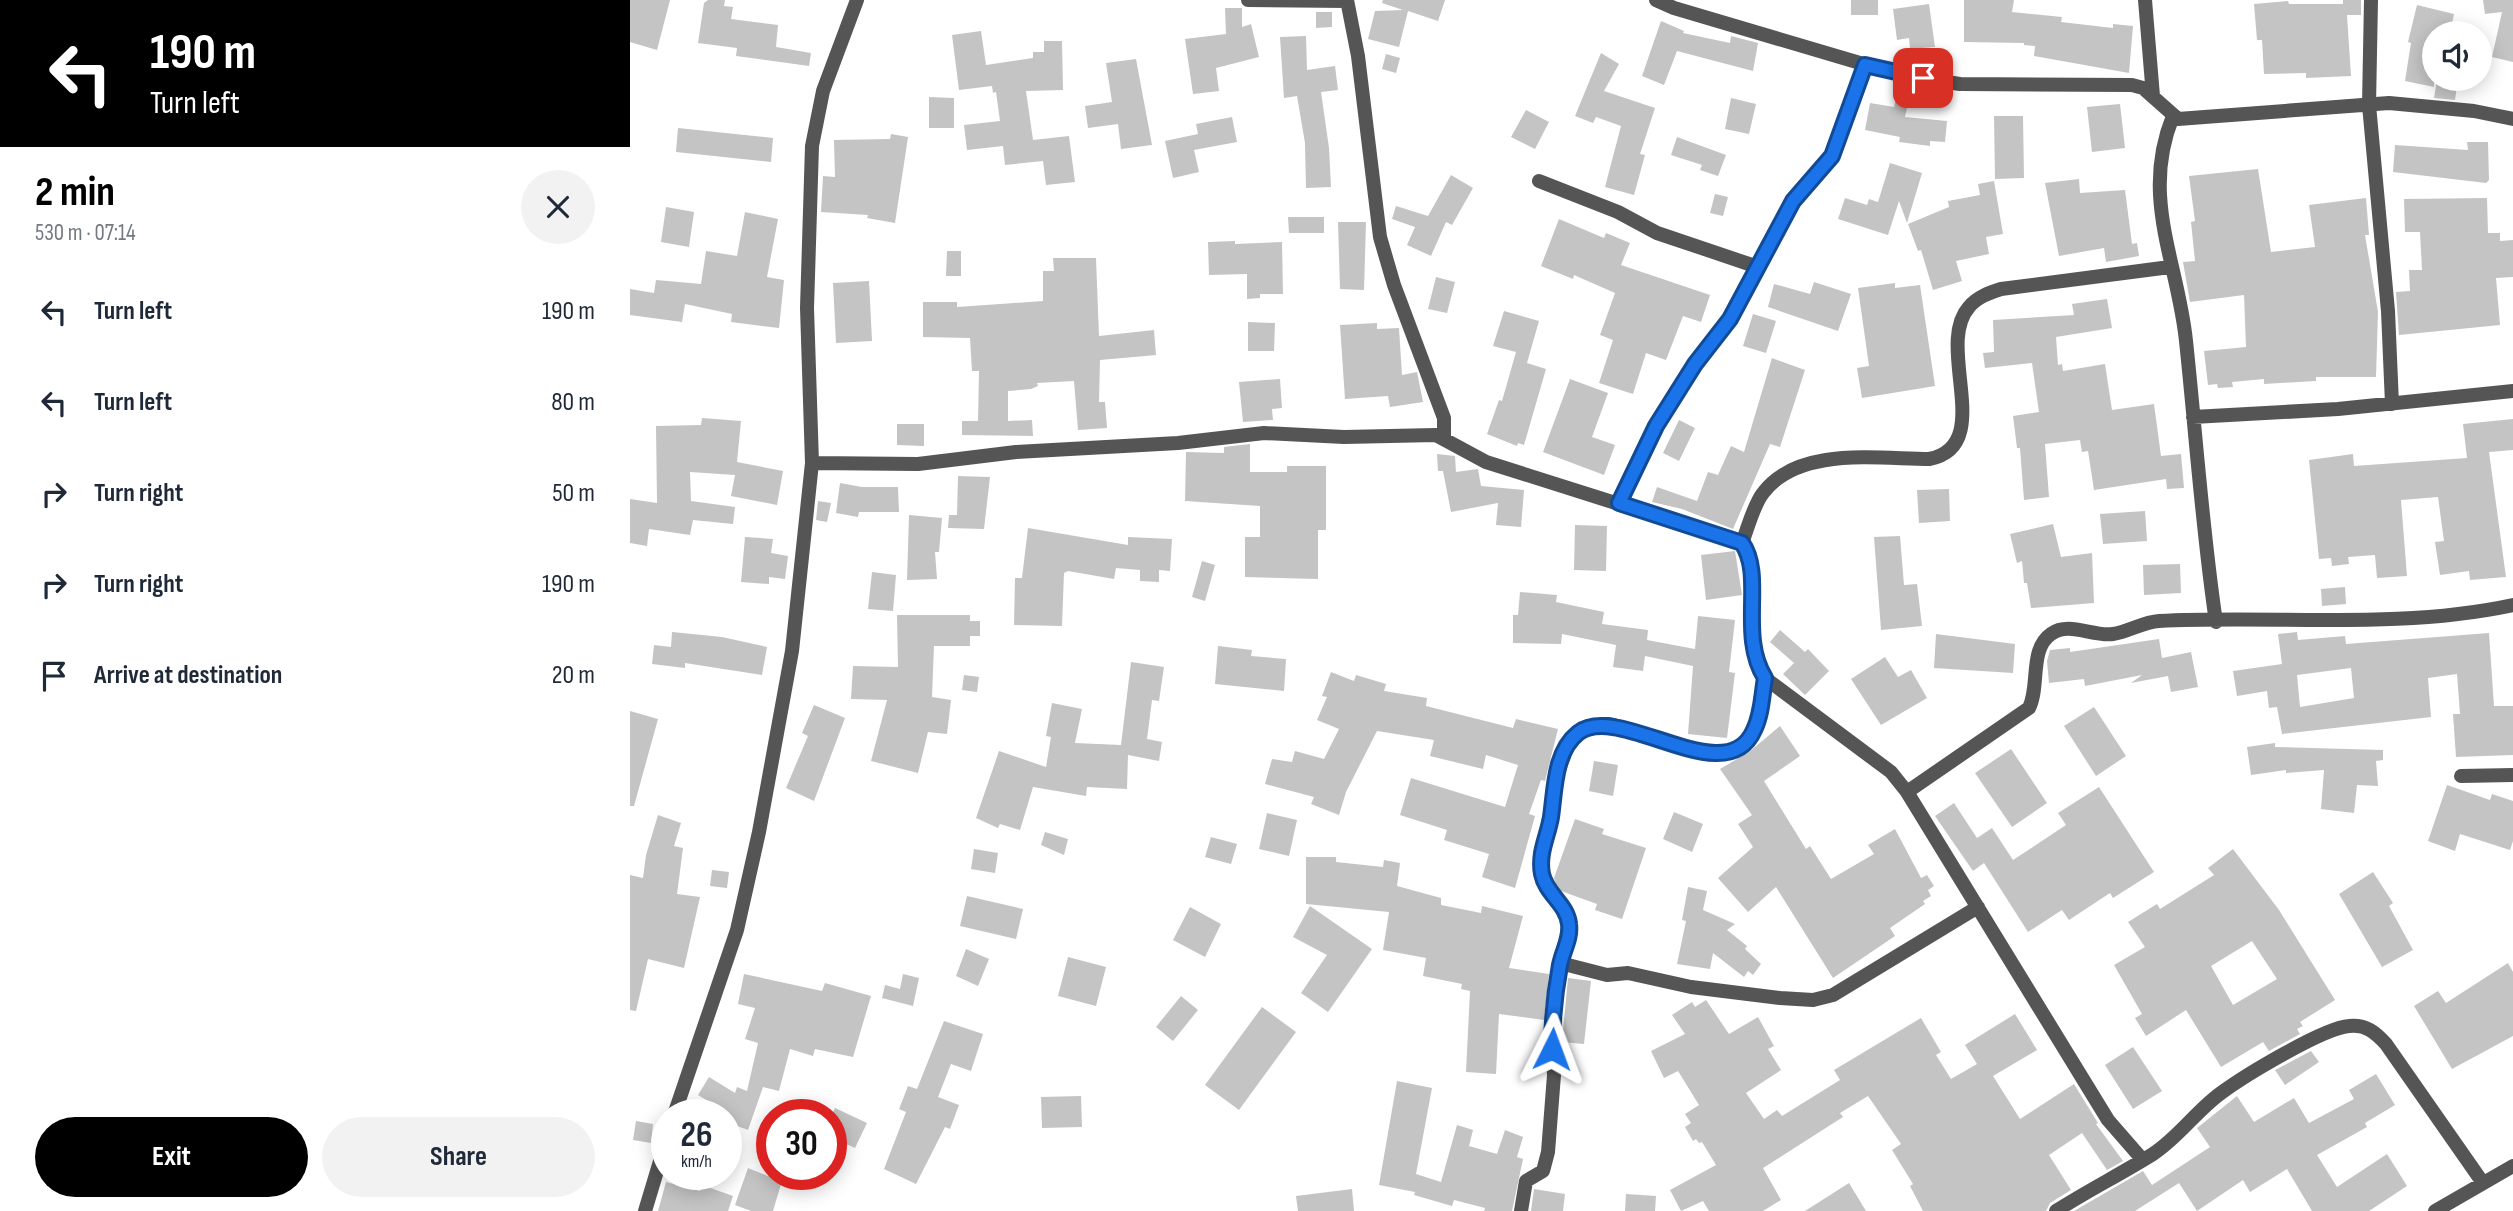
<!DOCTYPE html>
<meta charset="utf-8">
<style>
body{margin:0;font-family:"Sofia Sans Condensed",sans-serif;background:#f2f2f3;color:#1f2937;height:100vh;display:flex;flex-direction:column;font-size:26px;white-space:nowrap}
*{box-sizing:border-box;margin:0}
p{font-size:23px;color:#747a83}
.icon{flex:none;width:38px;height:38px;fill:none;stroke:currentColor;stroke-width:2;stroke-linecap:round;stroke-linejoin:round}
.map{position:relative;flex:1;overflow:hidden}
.side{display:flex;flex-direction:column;background:#fff;width:630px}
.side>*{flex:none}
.banner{background:#000;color:#fff;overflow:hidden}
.buttons{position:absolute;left:1792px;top:21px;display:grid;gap:14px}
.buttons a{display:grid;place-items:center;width:70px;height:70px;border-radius:50%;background:#fff;box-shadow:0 4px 18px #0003;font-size:35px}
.speed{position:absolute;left:21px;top:1099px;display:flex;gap:14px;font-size:35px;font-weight:700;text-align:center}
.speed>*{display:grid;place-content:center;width:91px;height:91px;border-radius:50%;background:#fff;box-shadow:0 4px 18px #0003;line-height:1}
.speed small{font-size:18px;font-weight:400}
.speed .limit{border:10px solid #d22;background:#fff;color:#111}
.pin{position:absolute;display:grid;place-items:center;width:60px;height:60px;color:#fff;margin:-30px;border-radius:14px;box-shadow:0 4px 10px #0006}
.me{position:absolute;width:77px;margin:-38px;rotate:3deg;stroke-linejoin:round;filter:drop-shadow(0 0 5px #0008)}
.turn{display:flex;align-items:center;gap:24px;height:147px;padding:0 35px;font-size:32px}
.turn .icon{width:91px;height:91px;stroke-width:2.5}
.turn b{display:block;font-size:49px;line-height:60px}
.round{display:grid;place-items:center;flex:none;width:74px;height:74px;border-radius:37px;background:#f2f2f3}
.head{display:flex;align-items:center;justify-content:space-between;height:119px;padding:0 35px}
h1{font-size:42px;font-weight:700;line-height:52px;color:#000}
.cta{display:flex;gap:14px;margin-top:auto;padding:14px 35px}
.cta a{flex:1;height:80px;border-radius:42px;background:#000;color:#fff;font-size:28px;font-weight:700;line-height:80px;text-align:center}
.cta a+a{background:#f2f2f3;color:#1f2937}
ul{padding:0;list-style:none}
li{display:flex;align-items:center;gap:21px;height:91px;padding:0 35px}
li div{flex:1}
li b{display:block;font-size:26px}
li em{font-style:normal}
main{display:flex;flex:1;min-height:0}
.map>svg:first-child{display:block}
.building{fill:#c4c4c4;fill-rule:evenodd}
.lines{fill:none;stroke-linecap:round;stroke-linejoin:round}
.minor{stroke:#555;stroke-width:14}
.route-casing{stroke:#114b97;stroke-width:18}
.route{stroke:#1a73e8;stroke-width:12}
</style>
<main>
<section class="side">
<div class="banner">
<div class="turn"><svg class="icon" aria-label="left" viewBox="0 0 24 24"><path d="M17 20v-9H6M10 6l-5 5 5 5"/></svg><div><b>190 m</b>Turn left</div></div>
</div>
<div class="head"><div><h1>2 min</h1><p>530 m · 07:14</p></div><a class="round"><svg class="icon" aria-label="close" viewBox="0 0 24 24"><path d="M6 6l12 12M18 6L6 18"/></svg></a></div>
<ul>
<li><svg class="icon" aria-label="left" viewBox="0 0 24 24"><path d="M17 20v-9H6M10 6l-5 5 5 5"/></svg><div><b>Turn left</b></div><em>190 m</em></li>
<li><svg class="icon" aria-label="left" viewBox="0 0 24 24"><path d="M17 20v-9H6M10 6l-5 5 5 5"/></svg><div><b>Turn left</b></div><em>80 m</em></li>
<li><svg class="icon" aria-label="right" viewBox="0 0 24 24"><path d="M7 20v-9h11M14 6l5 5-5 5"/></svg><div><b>Turn right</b></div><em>50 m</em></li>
<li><svg class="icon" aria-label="right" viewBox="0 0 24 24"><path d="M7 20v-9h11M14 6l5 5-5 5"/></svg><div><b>Turn right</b></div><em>190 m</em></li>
<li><svg class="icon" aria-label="arrive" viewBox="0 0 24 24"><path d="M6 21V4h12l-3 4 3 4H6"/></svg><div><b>Arrive at destination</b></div><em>20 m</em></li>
</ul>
<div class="cta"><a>Exit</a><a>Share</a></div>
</section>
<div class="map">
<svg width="1883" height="1211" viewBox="0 0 1883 1211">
<rect width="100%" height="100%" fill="#fff"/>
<path class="building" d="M0,0H40L27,50L0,42Z
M78,0H95L94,6L103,7L101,19L148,25L146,47L181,53L179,66L106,56L107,48L68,43L74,3Z
M753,0H815L808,21L778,11L769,47L738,39L745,11L773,10L752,3Z
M1221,0H1248V15H1221Z
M1334,0H1384L1382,12L1432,17L1431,22L1483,28V24L1503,26L1499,73L1404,56L1405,46L1394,45V43L1334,42Z
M1713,0H1731V15H1717L1721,76L1676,78V73L1634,74L1632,40H1627L1624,4L1658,1L1659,4H1713Z
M1853,0H1883V62L1862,57L1872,12L1855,14Z
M1299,4L1305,47L1280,49L1279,38L1267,40L1263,9Z
M1787,5L1824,14L1820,33H1804V87L1775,81L1781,43L1778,42Z
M595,8H612V27L621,24L629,57L586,68L589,91L563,94L555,39L596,34Z
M686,12H702V27L686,28Z
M1031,21L1054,31L1053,33L1100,43L1101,36L1128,43L1123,71L1047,51L1034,85L1012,76Z
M351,31L356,65L403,58V52H414V41H432L433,90L396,91L403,140L439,136L445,182L416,185L413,161L375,165L373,146L337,150L334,125L370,121L366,92L363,93L362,86L329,90L322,35Z
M676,36L677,70L705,66L708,90L691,92L699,148L701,187L676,188L675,143L667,96L654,98L650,37Z
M971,53L989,64L974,91L1025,108L1010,154L1015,155L1004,195L975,187L991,126L966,117L963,123L945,116Z
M756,54L770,58L766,73L752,69Z
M506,59L522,145L491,149L488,124L458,128L455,106L482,102L476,63Z
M1807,79H1828L1825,100L1804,98Z
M1268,91L1280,94L1275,117L1317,121L1315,142L1300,141V146L1269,142L1270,137L1235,130L1240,103L1264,107Z
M299,97L324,98V128H299Z
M1101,98L1126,104L1119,134L1095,129Z
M1490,104L1495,148L1462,152L1457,107Z
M896,110L919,122L905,149L881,137Z
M1364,116H1393L1394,178L1365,179Z
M602,117L607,142L564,150L569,172L543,178L535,141L568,134L566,124Z
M48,128L143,138L141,162L46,152Z
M261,134L278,137L265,223L237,218L238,215L191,212L193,176L205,177L204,140L260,139Z
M1047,137L1096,155L1088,176L1070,170L1072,165L1041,155Z
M1837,142H1858L1859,180L1856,183L1763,172L1765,145L1838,150Z
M1260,163L1292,173L1277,223L1269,201L1258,235L1208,219L1215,198L1237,205L1239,199L1248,202Z
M1628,169L1641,252L1685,247L1679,205L1736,198L1739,235H1735L1748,312L1746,377H1686V381L1634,384V379L1602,382L1603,387L1588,388L1587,384L1578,385L1574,351L1616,347L1614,295L1560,302L1553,262L1565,261L1561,222L1565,221L1559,176Z
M821,175L843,188L822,225L816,222L801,256L777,245L785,227L762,219L766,206L798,216Z
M1449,179L1450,193L1495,190L1502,244L1507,243L1509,256L1476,262L1474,248L1429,256L1415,183Z
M1364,181L1373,234L1356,237L1359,254L1326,261L1332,281L1303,290L1291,250L1288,251L1278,224L1319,207L1318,201L1350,195L1348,184Z
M1085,194L1098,197L1093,216L1080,213Z
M1857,198L1858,233H1870V241L1883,240V277L1866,278L1870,325L1769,335L1766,292L1780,291L1779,270H1792L1790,232H1775L1774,199Z
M36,207L64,212L59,247L31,242Z
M115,212L148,219L137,277L154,280L149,328L101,322L102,314L55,304L52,322L0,315V289L24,293L26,280L71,284L76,251L107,256Z
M658,217H694V233H659Z
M929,219L974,238L976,233L1000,243L991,265L1080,295L1071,322L1053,316L1036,360L1016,353L1003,394L969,383L983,340L970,335L985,293L944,275L943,279L911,266Z
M708,222H736L734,290L710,289Z
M605,241V244L652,242L653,294H630V298L617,299V274L579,275L578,242Z
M317,251H331V276H316Z
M423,258H466L469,336L524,330L526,355L470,360L469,402H475L477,428L448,430L444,381L407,383L408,386L401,389L378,391V421L402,420L403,436L332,435V421H348L349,371H342L340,338L293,337V302H327V307L413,301V271H424Z
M806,277L825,282L817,313L798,309Z
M239,281L242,341L206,343L203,283Z
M1184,282L1221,294L1208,331L1138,307L1144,284L1180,294Z
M1265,283V288L1290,285L1305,386L1232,398L1227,368L1239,366L1228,288Z
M1477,299L1482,328L1426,337L1428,365L1432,364L1433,371L1475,364L1482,410L1524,404L1531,456L1551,454L1554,488L1537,489L1536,479L1464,490L1458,451L1452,452L1450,440L1415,444L1419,497L1394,500L1390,448H1387L1383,416L1409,412L1402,363L1355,368L1353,353L1364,352L1363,320L1444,315L1442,304Z
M874,311L909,321L897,363L916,369L894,445L888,443L887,446L857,434L869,400L872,401L886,352L863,346Z
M1123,314L1146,321L1136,353L1113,346Z
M618,322L645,323L644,351H618Z
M747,323V329L769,328L772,375L787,372L793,402L760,407L758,396L715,399L710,325Z
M1142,358L1175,370L1150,447L1140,444L1103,529L1052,509L1022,502L1027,487L1067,501L1078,472L1088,475L1101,446L1114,452Z
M650,379L652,408L642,409L643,420L613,422L609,382Z
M940,379L978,393L962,437L985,445L974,475L913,452Z
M72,418L111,421L107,462L153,471L147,505L101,496L105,475L60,472L61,501L105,507L103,524L63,520L60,535L19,529L17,546L0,543V499L27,503L26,426L71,425Z
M1883,419V450L1859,452L1876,577L1840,580L1839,571L1810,575L1805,542L1814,541L1808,497L1771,500L1777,576L1747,578L1745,555L1718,557L1719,564L1702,566L1701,558L1689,559L1679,460L1723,454L1724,466L1837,458L1833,424Z
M1049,420L1065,428L1049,461L1033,453Z
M267,424H294V446L267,445Z
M620,444V472H657V466H696V530H688V579L615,577V537H630V506L555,501L556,452L594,453V447Z
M807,454L825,456L826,472L848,469L851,486L894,490L891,527L866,525L868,503L821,512L813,471H808Z
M328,476L360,477L354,529L318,528L319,515H327Z
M210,483L232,487H268L269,512H229L228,517L206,513Z
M1319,489L1320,521L1289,523L1287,490Z
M188,501L201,503L197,522L186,520Z
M1515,511L1517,541L1473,544L1470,514Z
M279,515L312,518L309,552H305L307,579L277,580Z
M1423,524L1431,557L1462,553L1464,603L1401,608L1397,583H1394L1392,561L1387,563L1380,534Z
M945,525L977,526L976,571L944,570Z
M398,528L498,545V537L542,539L540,571L529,570V582L510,581V570L486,568L484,579L438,571L434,573L432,626L384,625L385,578H392Z
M1270,536L1274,585L1287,584L1292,626L1251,630L1244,537Z
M115,537L143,539L141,553L158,556L155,579L139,577V584L111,582Z
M1105,551L1112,595L1076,600L1071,555Z
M572,561L585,565L575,601L562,597Z
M1550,564L1551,593L1514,595L1513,565Z
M242,572L266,575L263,611L238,609Z
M1715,587L1716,604L1692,606L1691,589Z
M890,592L927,595L926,602L974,612L972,624L1018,630L1017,640L1065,649L1068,616L1105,620L1099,672L1105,673L1097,738L1058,734L1063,666L1015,656L1013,671L983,667L986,645L932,634L931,644L883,643V615H888Z
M267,615H340V621H350V636H340V646H304L302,697L321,700L317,734L298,732L288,773L241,761L257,700L221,699L223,666L268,667Z
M1150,630L1175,652L1178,649L1199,671L1175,695L1153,674L1164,663L1140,642Z
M42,632L92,637L137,647L132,675L55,663V668L22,664L24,645L41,647Z
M1667,632L1668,640L1715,636L1716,644L1859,633L1864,706H1883V755L1826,757L1823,714H1830L1827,674L1798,678L1801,717L1652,734L1647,707L1639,708L1637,691L1607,696L1603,671L1652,664L1648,634ZM1721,668L1724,698L1670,707L1667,675Z
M1306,634L1385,644L1383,673L1304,668Z
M1529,639L1532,658L1561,652L1568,687L1541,692L1538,676L1501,683L1512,675L1455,686L1454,679L1419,683L1417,661L1420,650L1440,648V652Z
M588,646L622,650L621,656L656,659L654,691L585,684Z
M1255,657L1268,677L1281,670L1297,698L1251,725L1221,679Z
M501,662L534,667L529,701L522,700L517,739L532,742L529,761L498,755L497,789L457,787L456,796L403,787L390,830L370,824L368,828L346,818L369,751L416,767L421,737L416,736L422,703L452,709L445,743L491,745Z
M701,672L724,681L726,675L756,684L754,691L797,698L796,706L883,728L886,719L928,729L915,781L911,780L899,814L905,816L885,888L852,877L859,854L814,840L817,830L770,815L781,778L875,807L888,765L856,755L853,769L800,756L804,740L747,731L716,792L709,815L681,804L684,797L635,784L642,759L662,762L665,751L694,759L709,729L687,720L697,697L692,696Z
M334,675L349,677L347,692L332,690Z
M184,705L215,718L184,801L156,788L178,736L172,733Z
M1464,707L1496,756L1466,776L1434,726Z
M0,711L28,719L4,806H0Z
M1150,726L1170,756L1134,781L1176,849L1180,846L1201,879L1244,854L1238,845L1265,829L1291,878L1297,875L1304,886L1298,890L1301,896L1293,901L1295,904L1260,928L1265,936L1203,978L1146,887L1118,912L1088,878L1123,847L1108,824L1122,815L1090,769L1119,752Z
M1645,743V747L1753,750V760L1746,761L1748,786L1727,785L1724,813L1691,809L1694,770L1656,773V770L1621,775L1617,747Z
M1381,749L1417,803L1382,827L1345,773Z
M964,761L988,765L983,796L959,791Z
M1817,785L1860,800L1862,794L1883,801V841L1880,850L1830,834L1825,851L1798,841Z
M1469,787L1524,872L1483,898L1480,893L1439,920L1432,910L1398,932L1354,863L1343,871L1305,816L1324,803L1347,838L1362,828L1383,860L1436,825L1428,813Z
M1044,812L1073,824L1062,852L1033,839Z
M637,813L667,820L659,856L629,849Z
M28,815L51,823L44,846L53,848L47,894L70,897L54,968L18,959L6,1011L0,1010V875L13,878L16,855Z
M945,819L974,829L972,834L1016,848L992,919L965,910L967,904L931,891L927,887L924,878Z
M415,832L438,839L434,855L411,845Z
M581,837L607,844L601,864L575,857Z
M344,849L368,853L365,873L341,869Z
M1603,849L1649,910L1705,1000L1670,1022L1673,1026L1667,1029L1670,1034L1639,1051L1633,1042L1591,1067L1556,1010L1516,1036L1505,1018L1512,1014L1484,965L1515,947L1498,922L1527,904L1530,909L1584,875L1578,868ZM1622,941L1647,979L1603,1005L1581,966Z
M676,857H706V862L753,867L754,860L770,863L767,886L811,898V905L851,913L852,906L893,916L879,968L919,974L914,1020L869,1014L866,1074L836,1072L840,991L831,989L832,984L793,976L796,958L753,950L759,912L676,904Z
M82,870L99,872L97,888L80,886Z
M1743,872L1763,903L1759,906L1783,950L1752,967L1709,894Z
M1058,887L1077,891L1073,910L1105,924L1097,930L1117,946L1115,949L1131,964L1123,975L1118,971L1114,977L1083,953L1080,969L1047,964L1056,921L1052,920Z
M337,896L393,909L386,939L330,926Z
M680,906L742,949L698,1012L671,993L697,955L663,937Z
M560,907L591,924L575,957L543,940Z
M336,949L359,959L348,986L326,976Z
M438,957L476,967L466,1006L428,996Z
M1878,963L1883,972V1036L1822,1069L1784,1006L1808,991L1816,1003Z
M114,974L192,991L195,983L241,996L223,1057L185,1049L183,1056L160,1049L149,1091L133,1087L118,1130L96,1122V1112L68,1095L79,1077L105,1093L107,1087L117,1091L128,1043L115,1039L125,1008L108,1004Z
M273,974L289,978L283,1006L252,998L255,985L270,989Z
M938,978L961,981L954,1044L932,1042Z
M551,996L568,1010L543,1041L526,1027Z
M1076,1000L1099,1034L1128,1017L1144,1046L1138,1049L1151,1070L1116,1093L1134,1119L1147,1110L1152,1116L1210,1080L1204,1070L1291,1018L1311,1052L1306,1055L1321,1079L1347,1064L1335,1045L1385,1014L1407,1050L1363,1076L1390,1119L1444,1084L1468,1123L1466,1124L1493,1161L1477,1170L1452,1133L1419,1155L1441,1190L1420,1203L1416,1211H1293L1280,1186L1283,1184L1262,1150L1271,1144L1238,1096L1210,1113L1213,1117L1133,1168L1151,1200L1133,1211H1079L1073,1201L1051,1211L1040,1190L1086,1165L1072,1142L1069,1143L1066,1139L1063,1141L1055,1127L1061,1123L1055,1114L1069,1105L1048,1071L1034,1078L1021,1051L1055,1034L1042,1015L1062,1002L1065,1007Z
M632,1007L666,1032L609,1110L575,1085Z
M314,1021L353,1034L341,1071L321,1064L308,1097L329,1105L320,1129L315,1127L286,1184L254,1169L276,1112L269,1109L278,1086L287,1089Z
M1503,1047L1532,1091L1503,1109L1475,1065Z
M1681,1051L1689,1062L1655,1085L1645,1070Z
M1746,1074L1765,1105L1735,1123L1737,1127L1687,1155L1707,1187L1757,1154L1777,1186L1739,1211H1682L1657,1169L1620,1192L1613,1180L1567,1211L1549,1183L1505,1211H1444L1513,1171L1522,1185L1580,1147L1567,1128L1607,1096L1624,1122L1664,1098L1679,1123L1724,1099L1719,1090Z
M767,1081L802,1088L786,1174L811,1182L827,1125L843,1130L839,1146L867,1154L875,1130L893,1137L887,1157L893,1159L882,1211H854L855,1208L824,1200L822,1206L784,1195L785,1192L749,1185Z
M451,1096L452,1127L412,1128L411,1097Z
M205,1108L237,1123L225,1148L201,1137V1117Z
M6,1121L23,1124L21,1143L3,1140Z
M118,1168L138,1176L154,1174L143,1211H121L105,1205Z
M36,1182L70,1191L72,1185L103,1196L98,1211H28Z
M1219,1183L1236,1211H1175Z
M722,1189L724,1211H668L666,1196Z
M904,1189L935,1194L933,1211H901Z
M996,1194L1026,1196L1025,1211H995Z"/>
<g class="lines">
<path class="minor" d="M618,0L717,1
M717,0L728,56L750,237L764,285L814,418V438
M1026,0L1044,8L1274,76L1330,84L1502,85L1513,88L1548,119L1759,103L1844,111L1883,119
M1515,0L1523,96
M1741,0L1739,105L1758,311L1762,404
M1543,116C1510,197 1548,262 1556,341C1566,435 1572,528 1586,622
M909,181L988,212L1027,233L1128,267
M1563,417L1708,409L1883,391
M182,463L288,464L386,452L548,443L634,433L714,437L806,435L856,462L1112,543C1135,576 1108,635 1135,678L1261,772L1277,792L1478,1120L1512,1159
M989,503L1026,426L1065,364L1100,319L1163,201L1202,156L1235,65
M1112,543C1118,528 1123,506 1133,493C1168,446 1248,459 1299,459C1367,446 1304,346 1339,307C1347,297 1359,293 1371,289L1540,267
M1831,776L1883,775
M1277,792L1399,708C1410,686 1399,649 1421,634C1439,621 1463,637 1483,634C1498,632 1513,622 1529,621C1647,615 1766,630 1883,605
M930,963L977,975L998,973L1061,987L1150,998L1183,1000L1203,995L1348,907
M44,1115L107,930L129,832L162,651L182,463L177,308L182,146L193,91L227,0
M15,1211L37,1138
M891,1211L896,1181L913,1171L918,1152L924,1075L922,1031L930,963L939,939V923L936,913L919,892L912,874L910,854L922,814L925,780L937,748L947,733C956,729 968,723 978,724C1016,730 1099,780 1124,731C1132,715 1132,695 1135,678
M1426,1211C1457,1191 1491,1174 1523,1154C1549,1137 1566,1111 1591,1093C1614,1076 1693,1028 1719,1026C1736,1024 1746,1033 1756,1044L1853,1183
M1805,1211L1883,1166"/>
</g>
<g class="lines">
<defs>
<path id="route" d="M922,1049C922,1022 925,992 930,965C933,950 941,939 939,924C937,904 916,894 912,874C908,853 918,836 921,817C925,790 924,752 948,733C989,701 1096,794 1124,730C1132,714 1132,695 1135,678C1108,635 1135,576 1112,543L989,503L1026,426L1065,364L1100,319L1163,201L1202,156L1235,65L1293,78"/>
</defs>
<use href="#route" class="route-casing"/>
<use href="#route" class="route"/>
</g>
</svg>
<div class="buttons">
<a><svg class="icon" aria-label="sound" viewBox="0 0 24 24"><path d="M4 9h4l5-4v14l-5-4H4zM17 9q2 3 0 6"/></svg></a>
</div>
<div class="speed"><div>26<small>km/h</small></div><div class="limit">30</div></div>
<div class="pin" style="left:1293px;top:78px;background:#d93025"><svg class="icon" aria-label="arrive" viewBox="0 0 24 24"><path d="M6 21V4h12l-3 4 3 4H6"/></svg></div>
<svg class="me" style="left:922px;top:1049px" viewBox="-20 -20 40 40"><path d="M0-17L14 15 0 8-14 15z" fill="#1a73e8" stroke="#fff" stroke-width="4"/></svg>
</div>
</main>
